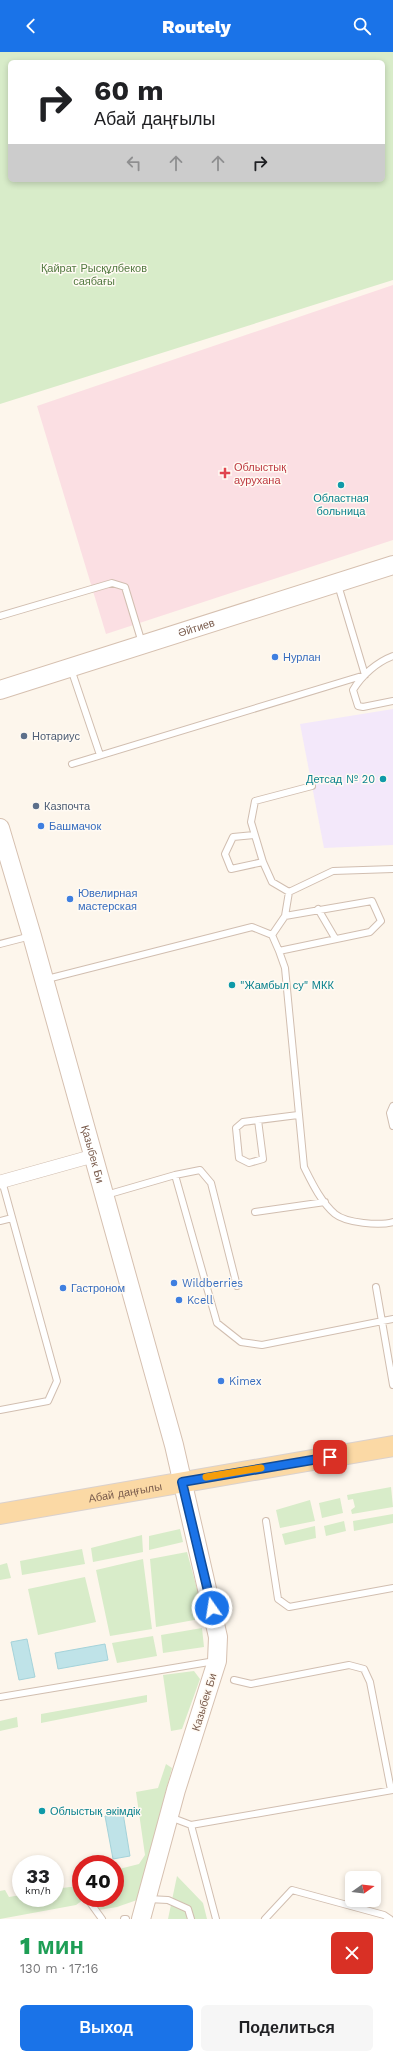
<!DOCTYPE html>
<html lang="ru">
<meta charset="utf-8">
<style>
body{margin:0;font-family:"Work Sans",sans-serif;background:#f6f6f6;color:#202124;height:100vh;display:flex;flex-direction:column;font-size:15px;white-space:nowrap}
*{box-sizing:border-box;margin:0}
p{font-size:13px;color:#757577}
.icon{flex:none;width:22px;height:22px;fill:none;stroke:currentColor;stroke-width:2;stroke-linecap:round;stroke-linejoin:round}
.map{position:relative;height:1867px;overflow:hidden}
.details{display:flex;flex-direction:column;background:#fff;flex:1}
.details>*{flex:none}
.top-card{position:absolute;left:8px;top:8px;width:377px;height:122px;border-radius:6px;box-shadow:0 2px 6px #0003;background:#fff;color:#202124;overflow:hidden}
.needle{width:26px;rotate:76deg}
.tools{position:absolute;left:345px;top:1819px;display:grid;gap:8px}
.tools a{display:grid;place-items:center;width:36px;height:36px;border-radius:6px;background:#fff;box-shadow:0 2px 6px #0003;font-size:20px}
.speed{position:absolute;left:12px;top:1803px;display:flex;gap:8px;font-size:20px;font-weight:700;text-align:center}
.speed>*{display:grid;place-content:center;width:52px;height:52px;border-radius:50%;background:#fff;box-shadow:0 2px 6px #0003;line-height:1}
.speed small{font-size:10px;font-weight:400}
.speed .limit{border:6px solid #d22;background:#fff;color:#111}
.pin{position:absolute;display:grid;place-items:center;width:34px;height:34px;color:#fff;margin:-17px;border-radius:8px;box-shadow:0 2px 6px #0006}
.me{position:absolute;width:44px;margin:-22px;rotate:347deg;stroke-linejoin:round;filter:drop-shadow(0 0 3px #0008)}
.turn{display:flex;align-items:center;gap:14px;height:84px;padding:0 20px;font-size:18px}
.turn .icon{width:52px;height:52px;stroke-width:2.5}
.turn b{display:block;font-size:28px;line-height:34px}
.lanes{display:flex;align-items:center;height:38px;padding:0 20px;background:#0003;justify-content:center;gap:20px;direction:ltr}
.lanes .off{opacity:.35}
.round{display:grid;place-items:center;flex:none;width:42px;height:42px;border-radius:6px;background:#f6f6f6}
.headline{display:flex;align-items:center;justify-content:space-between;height:68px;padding:0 20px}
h1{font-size:24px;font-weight:800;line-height:30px;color:#1e9e55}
.action{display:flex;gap:8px;margin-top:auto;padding:8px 20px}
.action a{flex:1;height:46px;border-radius:6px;background:#1a73e8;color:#fff;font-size:16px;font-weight:800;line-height:46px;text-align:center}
.action a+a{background:#f6f6f6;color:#202124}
header{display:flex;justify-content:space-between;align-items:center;height:52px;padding:0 20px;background:#1a73e8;color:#fff;font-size:18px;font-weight:800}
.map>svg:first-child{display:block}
.education{fill:#f3e8fa}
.medical{fill:#fbdfe3}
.green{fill:#d8ecc9;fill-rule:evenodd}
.water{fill:#bfe3e8;stroke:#a5d3da}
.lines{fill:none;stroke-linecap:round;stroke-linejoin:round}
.lane-casing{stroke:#d1beb0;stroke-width:8}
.street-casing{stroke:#d1beb0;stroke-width:14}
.secondary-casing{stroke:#d6c0b0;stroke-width:20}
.primary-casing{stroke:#dad1cd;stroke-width:22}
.lane{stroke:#fff;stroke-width:6}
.street{stroke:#fff;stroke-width:13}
.secondary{stroke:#fff;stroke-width:18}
.primary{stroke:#fbd9a5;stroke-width:20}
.route-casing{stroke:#114b97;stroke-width:10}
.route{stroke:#1a73e8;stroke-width:7}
.slow{stroke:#f59e0b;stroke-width:7}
.health-dot{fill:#e0444e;stroke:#fffaf3;stroke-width:1.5}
.culture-dot{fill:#0f9aa8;stroke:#fffaf3;stroke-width:1.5}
.shop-dot{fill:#3f7fe0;stroke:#fffaf3;stroke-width:1.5}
.service-dot{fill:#5c6f8a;stroke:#fffaf3;stroke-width:1.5}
.labels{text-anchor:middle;stroke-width:3;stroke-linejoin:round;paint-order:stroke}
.park-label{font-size:11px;fill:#537a41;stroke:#fffaf3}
.health-label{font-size:11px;fill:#be3a42;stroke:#fffaf3;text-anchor:start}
.culture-label{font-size:11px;fill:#0d838f;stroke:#fffaf3;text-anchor:start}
.street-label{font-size:11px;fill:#7a5c4d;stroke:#fffaf3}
.shop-label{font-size:11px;fill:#366cbe;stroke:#fffaf3;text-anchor:start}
.service-label{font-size:11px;fill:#4e5e75;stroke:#fffaf3;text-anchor:start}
</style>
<header><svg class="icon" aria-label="back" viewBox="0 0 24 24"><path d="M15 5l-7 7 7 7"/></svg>Routely<svg class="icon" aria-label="search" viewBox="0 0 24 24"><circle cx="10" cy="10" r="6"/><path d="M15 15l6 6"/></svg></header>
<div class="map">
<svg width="393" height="1867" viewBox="0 0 393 1867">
<rect width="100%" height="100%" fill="#fdf6ec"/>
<path class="education" d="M393,657V793L324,796L300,672Z"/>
<path class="medical" d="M393,233V488L106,582L37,354Z"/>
<path class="green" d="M0,0H393V228L0,352ZM10,10H383V128H10Z
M391,1435L393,1455L352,1462L351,1458L355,1455L353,1447L348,1448L347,1443Z
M340,1446L343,1461L322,1466L319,1451Z
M310,1448L315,1469L280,1476L276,1458Z
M393,1462V1471L354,1479L353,1469Z
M344,1469L346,1479L326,1484L324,1474Z
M315,1474L316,1486L285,1493L282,1482Z
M180,1477L183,1490L149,1498V1484Z
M142,1483L143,1500L93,1510L91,1496Z
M82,1497L85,1512L22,1523L20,1509Z
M187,1500L205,1566L156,1575L150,1507Z
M143,1507L152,1577L110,1584L96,1518Z
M7,1511L11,1526L0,1528V1513Z
M85,1525L96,1570L38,1583L28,1537Z
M202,1576L204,1595L163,1601L161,1583Z
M153,1584L157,1604L117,1611L112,1591Z
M194,1619L200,1627L182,1677L171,1679L163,1623Z
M147,1643V1650L41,1671V1662Z
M17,1665L18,1675L0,1679V1669Z
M166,1712L172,1716L137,1848L117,1855L99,1858L95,1846H115V1818L139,1812L145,1803L136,1740L158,1736Z
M177,1824L203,1851L207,1867H168Z
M70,1835H77L81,1840L83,1848L76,1853L0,1867V1839L5,1838L9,1845L21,1843V1846H55V1837Z"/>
<path class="water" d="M27,1587L35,1625L19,1628L11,1590Z
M105,1592L108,1608L58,1617L55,1601Z
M123,1761L130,1804L113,1807L105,1764Z"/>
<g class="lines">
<defs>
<path id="lane" d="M0,564L112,531L125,535L142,591
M393,604C377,610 362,623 353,638L358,654L363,655L393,649
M71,617L100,703
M72,712L365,623L338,533
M312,734L255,749L251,770L263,810L272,830L289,840L333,819L393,817
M254,783L233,785L225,802L231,817L263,810
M318,857L335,886
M272,883L285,864L289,840
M0,892L31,884
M279,899L370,880L381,869L372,849L285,864
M47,927L252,875L272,883L279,899L285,916L304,1115C312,1131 321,1150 335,1162C346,1171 380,1174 393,1170
M393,1054L390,1061L393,1074
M258,1068L263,1107L249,1111L239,1106L236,1076L243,1070L298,1063
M175,1123L217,1271L241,1290L262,1293L393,1267
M106,1143L175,1123L200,1118L211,1131L237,1234
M255,1160L325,1150
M0,1169L12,1166
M376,1235L393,1333
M0,1358L48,1349L57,1329L2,1129
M266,1469L278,1547L289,1555L393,1536
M234,1628L251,1632L349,1613L364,1617L370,1630L391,1738
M0,1645L215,1609
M170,1765L191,1773L216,1867
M191,1773L393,1738
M148,1847L168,1848L188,1857L191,1867
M89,1849L102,1867
M124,1867H126
M265,1867L292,1838L384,1863L390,1867"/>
<path id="street" d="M0,1130L93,1104"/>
<g id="secondary">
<path id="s1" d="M0,638L393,513"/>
<path id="s2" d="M0,776L32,884L174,1393L218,1585L217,1609L176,1738L141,1867"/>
</g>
<g id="primary">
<path id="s3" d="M0,1462L393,1394"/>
</g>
</defs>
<use href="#lane" class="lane-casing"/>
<use href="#street" class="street-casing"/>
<use href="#secondary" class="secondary-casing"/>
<use href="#primary" class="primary-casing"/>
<use href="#lane" class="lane"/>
<use href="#street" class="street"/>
<use href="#secondary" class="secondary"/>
<use href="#primary" class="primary"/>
</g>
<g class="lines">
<defs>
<path id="route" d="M212,1556L182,1430L330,1405"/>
</defs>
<use href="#route" class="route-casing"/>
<use href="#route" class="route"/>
<path class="slow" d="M206,1425L261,1416"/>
</g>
<path class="health-dot" d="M223 415h4v4h4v4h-4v4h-4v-4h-4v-4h4z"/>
<g class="culture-dot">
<circle cx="341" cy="433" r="4"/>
<circle cx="383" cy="727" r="4"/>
<circle cx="232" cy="933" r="4"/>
<circle cx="42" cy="1759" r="4"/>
</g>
<g class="shop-dot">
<circle cx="275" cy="605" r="4"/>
<circle cx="41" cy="774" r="4"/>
<circle cx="70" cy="847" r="4"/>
<circle cx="174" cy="1231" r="4"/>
<circle cx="63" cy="1236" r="4"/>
<circle cx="179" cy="1248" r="4"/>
<circle cx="221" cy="1329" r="4"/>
</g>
<g class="service-dot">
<circle cx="24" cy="684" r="4"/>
<circle cx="36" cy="754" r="4"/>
</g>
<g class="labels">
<g class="park-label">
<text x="94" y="220">Қайрат Рысқұлбеков<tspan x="94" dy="13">саябағы</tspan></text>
</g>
<g class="health-label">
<text x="234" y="419">Облыстық<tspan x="234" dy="13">аурухана</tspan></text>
</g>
<g class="culture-label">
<text x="341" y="450" text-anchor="middle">Областная<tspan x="341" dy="13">больница</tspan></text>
<text x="375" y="731" text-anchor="end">Детсад № 20</text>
<text x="240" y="937">"Жамбыл су" МКК</text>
<text x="50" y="1763">Облыстық әкімдік</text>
</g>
<g class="street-label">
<text dy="4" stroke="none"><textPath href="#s1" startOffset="206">Әйтиев</textPath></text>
<text dy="4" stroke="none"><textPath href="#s2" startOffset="339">Қазыбек Би</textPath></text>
<text dy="4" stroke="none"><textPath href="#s3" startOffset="127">Абай даңғылы</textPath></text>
<text transform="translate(204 1650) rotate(-73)" y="4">Казыбек Би</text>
</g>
<g class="shop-label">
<text x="283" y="609">Нурлан</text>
<text x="49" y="778">Башмачок</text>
<text x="78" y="845">Ювелирная<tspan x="78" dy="13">мастерская</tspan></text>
<text x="182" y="1235">Wildberries</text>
<text x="71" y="1240">Гастроном</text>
<text x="187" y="1252">Kcell</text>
<text x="229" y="1333">Kimex</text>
</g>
<g class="service-label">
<text x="32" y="688">Нотариус</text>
<text x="44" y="758">Казпочта</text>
</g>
</g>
</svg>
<div class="tools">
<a><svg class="needle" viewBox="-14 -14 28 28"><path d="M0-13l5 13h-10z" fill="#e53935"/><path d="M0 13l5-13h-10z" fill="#757577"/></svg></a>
</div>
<div class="speed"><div>33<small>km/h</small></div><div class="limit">40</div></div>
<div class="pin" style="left:330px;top:1405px;background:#d93025"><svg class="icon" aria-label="arrive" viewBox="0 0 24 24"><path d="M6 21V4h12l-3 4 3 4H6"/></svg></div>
<svg class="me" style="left:212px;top:1556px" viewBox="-20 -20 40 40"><circle r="17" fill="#1a73e8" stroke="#fff" stroke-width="3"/><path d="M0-11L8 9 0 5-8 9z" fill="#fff"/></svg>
<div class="top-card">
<div class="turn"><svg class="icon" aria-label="right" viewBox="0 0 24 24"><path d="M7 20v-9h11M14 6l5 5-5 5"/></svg><div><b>60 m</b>Абай даңғылы</div></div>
<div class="lanes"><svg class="icon off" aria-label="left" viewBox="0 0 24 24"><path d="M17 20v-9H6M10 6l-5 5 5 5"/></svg><svg class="icon off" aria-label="ahead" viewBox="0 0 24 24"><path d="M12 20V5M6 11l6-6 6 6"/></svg><svg class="icon off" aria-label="ahead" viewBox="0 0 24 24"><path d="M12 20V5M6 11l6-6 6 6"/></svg><svg class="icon" aria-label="right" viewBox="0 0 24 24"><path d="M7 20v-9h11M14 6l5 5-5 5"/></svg></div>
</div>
</div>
<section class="details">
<div class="headline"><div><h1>1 мин</h1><p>130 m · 17:16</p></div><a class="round" style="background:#d93025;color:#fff"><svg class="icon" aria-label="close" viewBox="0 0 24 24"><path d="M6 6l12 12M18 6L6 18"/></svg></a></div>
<div class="action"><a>Выход</a><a>Поделиться</a></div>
</section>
